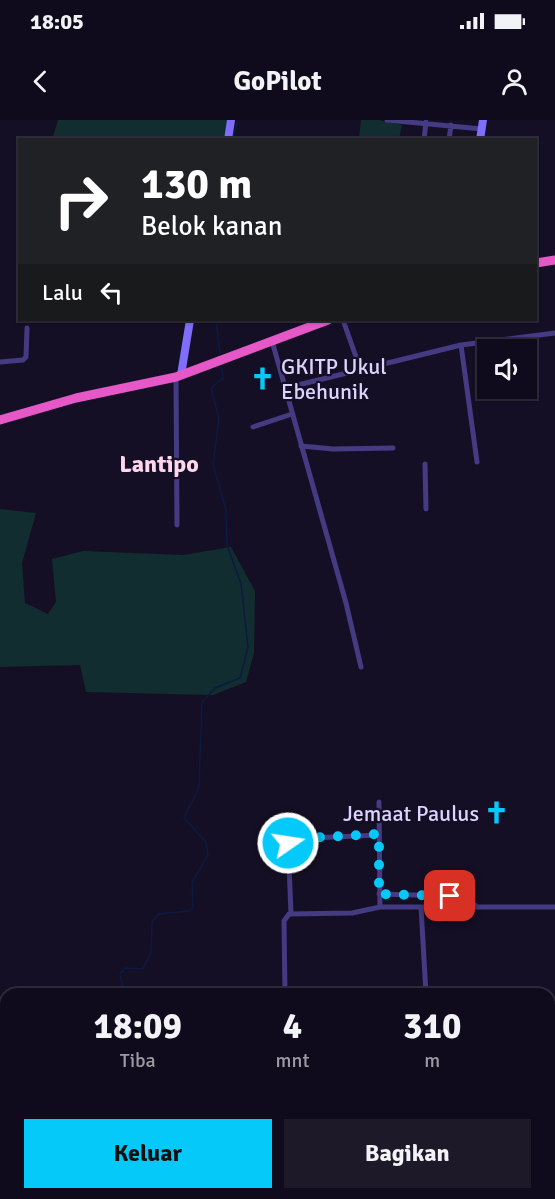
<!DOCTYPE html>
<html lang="id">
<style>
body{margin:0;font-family:Signika,sans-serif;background:#1e1929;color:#f1f3f6;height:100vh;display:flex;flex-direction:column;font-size:22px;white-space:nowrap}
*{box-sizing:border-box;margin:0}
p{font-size:20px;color:#9c9ba3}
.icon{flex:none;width:33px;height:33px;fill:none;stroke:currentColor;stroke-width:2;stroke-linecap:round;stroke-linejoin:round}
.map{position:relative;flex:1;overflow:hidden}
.panel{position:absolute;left:0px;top:868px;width:555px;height:212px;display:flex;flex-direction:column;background:#100b1c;border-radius:18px 18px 0 0;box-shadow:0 2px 4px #0004,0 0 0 2px #302b3b}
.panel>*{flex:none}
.hud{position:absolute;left:18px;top:18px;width:519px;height:183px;border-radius:0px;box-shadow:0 2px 4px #0004,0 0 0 2px #302b3b;background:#202124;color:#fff;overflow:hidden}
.tools{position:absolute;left:477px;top:219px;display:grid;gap:12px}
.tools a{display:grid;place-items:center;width:60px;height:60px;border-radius:0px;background:#100b1c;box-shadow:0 2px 4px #0004,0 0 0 2px #302b3b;font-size:30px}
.pin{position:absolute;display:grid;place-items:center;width:51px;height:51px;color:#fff;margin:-26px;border-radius:12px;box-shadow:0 3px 9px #0006}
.me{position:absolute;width:66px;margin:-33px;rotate:77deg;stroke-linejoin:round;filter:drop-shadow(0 0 4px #0008)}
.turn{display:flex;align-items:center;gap:21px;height:126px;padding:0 24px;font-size:27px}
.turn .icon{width:78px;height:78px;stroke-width:2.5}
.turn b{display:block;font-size:42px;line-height:51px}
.then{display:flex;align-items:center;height:57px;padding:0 24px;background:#0003;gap:12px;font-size:22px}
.eta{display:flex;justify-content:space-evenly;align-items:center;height:102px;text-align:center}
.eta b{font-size:36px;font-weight:700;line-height:42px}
.primary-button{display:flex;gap:12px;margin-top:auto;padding:12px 24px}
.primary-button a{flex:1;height:69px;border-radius:0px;background:#05c9f9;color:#111;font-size:24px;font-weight:700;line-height:69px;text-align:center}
.primary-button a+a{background:#1e1929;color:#f1f3f6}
.status{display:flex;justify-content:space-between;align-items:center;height:42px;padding:0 30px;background:#100b1c;direction:ltr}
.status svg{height:16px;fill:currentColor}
header{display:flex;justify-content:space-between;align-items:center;height:78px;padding:0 24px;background:#100b1c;font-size:27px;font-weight:700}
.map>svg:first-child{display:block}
.green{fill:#122d2f}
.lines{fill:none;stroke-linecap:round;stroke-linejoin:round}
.stream{stroke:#0b1a42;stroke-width:1.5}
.minor{stroke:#453b83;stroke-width:5}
.secondary{stroke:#7f6dfc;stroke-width:8}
.trunk{stroke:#e658c7;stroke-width:9}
.route{stroke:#05c9f9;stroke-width:10;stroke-dasharray:0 18}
.labels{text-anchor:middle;stroke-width:4.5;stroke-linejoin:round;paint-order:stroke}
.poi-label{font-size:22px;fill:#ddd4fe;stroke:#150f25;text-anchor:start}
.neighbourhood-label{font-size:24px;font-weight:bold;fill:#fed6ec;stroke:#150f25}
</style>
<div class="status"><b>18:05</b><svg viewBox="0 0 49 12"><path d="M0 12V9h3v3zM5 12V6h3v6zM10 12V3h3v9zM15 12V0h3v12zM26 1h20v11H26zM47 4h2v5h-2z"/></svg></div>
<header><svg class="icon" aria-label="back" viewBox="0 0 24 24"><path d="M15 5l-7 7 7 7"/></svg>GoPilot<svg class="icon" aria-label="person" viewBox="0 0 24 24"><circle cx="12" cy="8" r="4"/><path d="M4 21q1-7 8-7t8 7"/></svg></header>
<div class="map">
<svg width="555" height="1079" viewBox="0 0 555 1079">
<rect width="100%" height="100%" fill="#150f25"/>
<path class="green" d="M58,0H228L224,19L52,20Z
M361,0H379L402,5L399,19H359Z
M0,389L36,393L22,443L25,483L48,494L56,482L52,439L83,431L183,435L231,427L255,471L254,533L246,562L213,575L86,572L80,545L0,547Z
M553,922L555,979H549V923Z
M549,1029H554L553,1079H315L313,1074H549Z"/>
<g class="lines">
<path class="stream" d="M233,20L237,3
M216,200L220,233
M124,874L120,854L125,848L143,849L151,832L152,802L158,794L189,791L193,787L192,762L208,735L206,722L184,698C188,686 196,679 199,666L202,582L215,568L240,558L248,527L241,464L227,425L226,390L213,344L219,299L211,268L223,258L222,247
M117,1079L118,1074"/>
<path class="minor" d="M387,0L482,9
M424,20L426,2
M449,20L451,5
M343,200L361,251
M272,221L346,483L361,547
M461,225L477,342
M0,242L23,240L26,237L27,208
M176,257L177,405
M294,266L461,225L555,213
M253,307L292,294
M301,326L333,329L393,328
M425,344L426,389
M379,682L380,787
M379,774L450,776L475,785
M421,787L426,874
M291,794L288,719L379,715
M285,874L284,801L289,794L352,793L380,787H555
M549,919H555
M549,1048L555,1047
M323,1074L324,1079
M277,1079V1074"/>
<path class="secondary" d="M228,20L231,0
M480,20L483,0
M181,255L190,200"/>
<path class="trunk" d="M536,143L555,140
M0,300L76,278L176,257L328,200"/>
</g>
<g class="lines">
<path class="route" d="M288,723V719L379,714V774L450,776"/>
</g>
<defs>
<symbol id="church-bare" viewBox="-9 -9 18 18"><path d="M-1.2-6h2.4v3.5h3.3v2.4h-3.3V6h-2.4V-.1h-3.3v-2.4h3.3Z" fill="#05c9f9" stroke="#150f25" stroke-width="2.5" paint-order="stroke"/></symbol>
</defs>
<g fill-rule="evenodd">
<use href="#church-bare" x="246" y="242" width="33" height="33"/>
<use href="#church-bare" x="480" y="676" width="33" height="33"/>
</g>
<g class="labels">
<g class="poi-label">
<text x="281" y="254">GKITP Ukul<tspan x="281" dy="25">Ebehunik</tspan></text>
<text x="479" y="701" text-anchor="end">Jemaat Paulus</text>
</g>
<g class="neighbourhood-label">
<text x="159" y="352">Lantipo</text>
</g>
</g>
</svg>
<div class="tools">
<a><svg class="icon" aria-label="sound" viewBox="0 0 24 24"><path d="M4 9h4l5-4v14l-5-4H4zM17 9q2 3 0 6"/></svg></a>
</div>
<div class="pin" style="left:450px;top:776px;background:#d93025"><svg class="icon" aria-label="arrive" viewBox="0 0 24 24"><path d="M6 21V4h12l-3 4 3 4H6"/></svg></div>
<svg class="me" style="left:288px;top:723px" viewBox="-20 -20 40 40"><circle r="17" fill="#05c9f9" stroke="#fff" stroke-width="3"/><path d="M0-11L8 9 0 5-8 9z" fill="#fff"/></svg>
<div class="hud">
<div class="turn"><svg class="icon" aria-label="right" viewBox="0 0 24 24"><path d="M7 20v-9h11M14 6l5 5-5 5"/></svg><div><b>130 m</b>Belok kanan</div></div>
<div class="then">Lalu<svg class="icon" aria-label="left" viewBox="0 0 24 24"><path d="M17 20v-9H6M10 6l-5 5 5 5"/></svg></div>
</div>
<section class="panel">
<div class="eta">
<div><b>18:09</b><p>Tiba</p></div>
<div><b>4</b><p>mnt</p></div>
<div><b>310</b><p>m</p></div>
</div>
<div class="primary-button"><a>Keluar</a><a>Bagikan</a></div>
</section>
</div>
